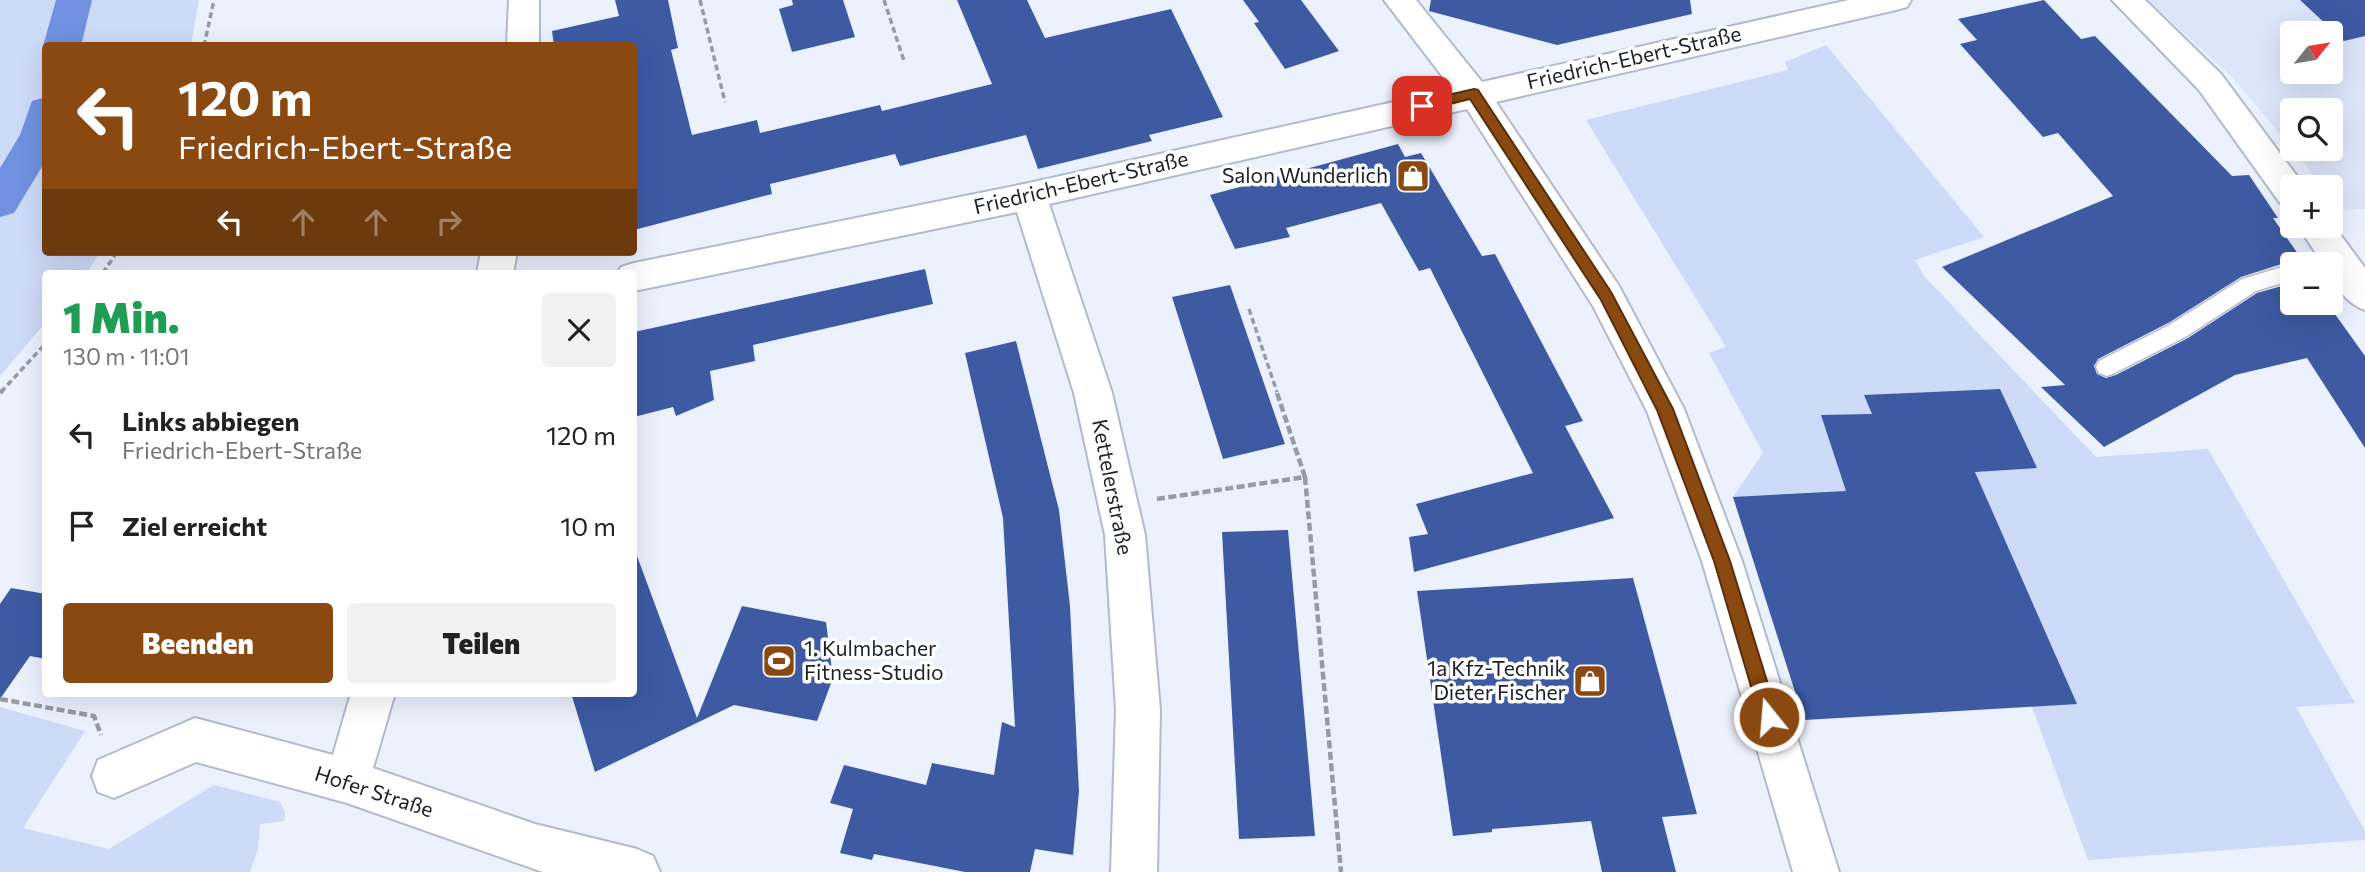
<!DOCTYPE html>
<html lang="de">
<meta charset="utf-8">
<style>
body{margin:0;font-family:Commissioner,sans-serif;background:#f2f2f2;color:#222;height:100vh;display:flex;flex-direction:column;font-size:26px;white-space:nowrap}
*{box-sizing:border-box;margin:0}
p{font-size:23px;color:#767676}
.icon{flex:none;width:38px;height:38px;fill:none;stroke:currentColor;stroke-width:2;stroke-linecap:round;stroke-linejoin:round}
.map{position:relative;flex:1;overflow:hidden}
.drawer{position:absolute;left:42px;top:270px;width:595px;height:427px;display:flex;flex-direction:column;background:#fff;border-radius:7px;box-shadow:0 7px 28px #0002}
.drawer>*{flex:none}
.hud{position:absolute;left:42px;top:42px;width:595px;height:214px;border-radius:7px;box-shadow:0 7px 28px #0002;background:#894911;color:#fff;overflow:hidden}
.needle{width:46px;rotate:60deg}
.tools{position:absolute;left:2280px;top:21px;display:grid;gap:14px}
.tools a{display:grid;place-items:center;width:63px;height:63px;border-radius:7px;background:#fff;box-shadow:0 7px 28px #0002;font-size:35px}
.pin{position:absolute;display:grid;place-items:center;width:60px;height:60px;color:#fff;margin:-30px;border-radius:14px;box-shadow:0 4px 10px #0006}
.me{position:absolute;width:77px;margin:-38px;rotate:343deg;stroke-linejoin:round;filter:drop-shadow(0 0 5px #0008)}
.turn{display:flex;align-items:center;gap:24px;height:147px;padding:0 21px;font-size:32px}
.turn .icon{width:91px;height:91px;stroke-width:2.5}
.turn b{display:block;font-size:49px;line-height:60px}
.lanes{display:flex;align-items:center;height:66px;padding:0 21px;background:#0003;justify-content:center;gap:35px;direction:ltr}
.lanes .off{opacity:.35}
.round{display:grid;place-items:center;flex:none;width:74px;height:74px;border-radius:7px;background:#f2f2f2}
.summary{display:flex;align-items:center;justify-content:space-between;height:119px;padding:0 21px}
h1{font-size:42px;font-weight:800;line-height:52px;color:#1e9e55}
.button{display:flex;gap:14px;margin-top:auto;padding:14px 21px}
.button a{flex:1;height:80px;border-radius:7px;background:#894911;color:#fff;font-size:28px;font-weight:800;line-height:80px;text-align:center}
.button a+a{background:#f2f2f2;color:#222}
ul{padding:0;list-style:none}
li{display:flex;align-items:center;gap:21px;height:91px;padding:0 21px}
li div{flex:1}
li b{display:block;font-size:26px}
li em{font-style:normal}
.map>svg:first-child{display:block}
.built{fill:#dce6fb;fill-rule:evenodd}
.green{fill:#cddaf8}
.lines{fill:none;stroke-linecap:round;stroke-linejoin:round}
.canal{fill:#7091df;fill-rule:evenodd}
.building{fill:#3d5aa3}
.service-casing{stroke:#b2bacd;stroke-width:3}
.minor-casing{stroke:#b2bacd;stroke-width:4}
.path-far1{stroke:#969ba5;stroke-width:3.5;stroke-dasharray:6 3.5;stroke-linecap:butt}
.path{stroke:#969ba5;stroke-width:4.5;stroke-dasharray:8 3.5;stroke-linecap:butt}
.service{fill:#fff;fill-rule:evenodd}
.minor{fill:#fff;fill-rule:evenodd}
.route{fill:#894911;stroke:#592f0b;stroke-width:2}
.labels{text-anchor:middle;stroke-width:7;stroke-linejoin:round;paint-order:stroke}
.street-label{font-size:21px;fill:#1b1f26;stroke:#fefefe}
.poi-label{font-size:21px;fill:#1b1f26;stroke:#fefefe;text-anchor:end}
</style>
<div class="map">
<svg width="2365" height="872" viewBox="0 0 2365 872">
<rect width="100%" height="100%" fill="#ebf1fd"/>
<path class="built" d="M2148,0H2365V209L2341,210L2331,198V187H2323L2293,149H2331V110H2292V148L2232,77ZM2292,33H2331V72H2292Z"/>
<path class="green" d="M0,0H199L191,45L46,46V252H100L87,273H46L45,323L0,376Z
M1826,45L1984,237L1915,260L1924,276L2096,457L2208,449L2355,703L2296,707L2365,831V840L2088,860L2032,707L1804,720L1733,497L1763,453L1709,353L1726,347L1586,120L1788,70L1785,62Z
M0,707L85,731L23,828L109,849L214,785L280,802L285,812L284,821L260,824L258,849L250,872H0Z"/>
<g class="lines">
<path class="canal" d="M56,0H92L81,46H46V50L43,46Z
M46,97V160L14,213L0,217V168L20,135L32,101Z"/>
</g>
<path class="building" d="M615,0H668L678,48L671,50L692,135L757,120L760,133L880,105L882,111L992,84L957,0H1027L1045,38L1171,9L1223,117L1149,135L1152,141L1038,169L1026,135L900,166L895,154L770,184L772,194L634,230V46H554L552,31L619,16Z
M792,0H843L855,37L792,52L779,9L793,5Z
M1243,0H1301L1339,51L1285,69L1254,23L1259,22Z
M1431,0H1690L1692,14L1557,45L1429,11Z
M2044,0L2081,39L2095,36L2232,176L2249,175L2278,218H2273L2303,261L2297,262L2299,264L2291,261L2241,277L2170,322L2098,359L2094,366L2097,374L2106,378L2116,375L2188,338L2257,293L2292,283V303H2327L2365,356V448L2307,358L2235,375L2104,447L2041,387L2065,385L1942,267L2113,196L2058,133L2043,137L1960,44L1977,40L1958,19Z
M2300,0H2365V36L2344,41Z
M1398,144L1405,157L1421,153L1482,256L1495,254L1583,421L1565,426L1614,518L1414,572L1409,537L1428,534L1416,504L1533,473L1430,268L1419,271L1381,203L1286,228L1290,237L1235,249L1210,195Z
M925,269L933,304L753,345L755,361L710,371L714,400L676,416L673,407L634,417V332Z
M1230,285L1285,444L1223,459L1172,297Z
M1016,341L1059,510L1070,606L1079,792L1073,855L1035,849L1030,872H965L874,854L872,860L840,853L853,809L830,803L844,765L926,785L932,763L994,775L1002,722L1015,727L1003,518L965,353Z
M2000,389L2037,468L1975,472L2077,704L1804,720L1733,497L1846,491L1821,415L1872,414L1864,395Z
M1288,530L1315,836L1239,839L1222,532Z
M637,556L697,718L742,606L826,622L833,678L817,721L734,705L595,772L571,693H634V557Z
M1633,578L1697,814L1662,817L1676,872H1602L1591,821L1492,829V832L1453,836L1417,591Z
M11,588L46,594V659L30,656L0,699V604Z"/>
<g class="lines">
<defs>
<path id="service" d="M2292,264V280L2256,291L2187,336L2115,373L2107,376L2099,373L2096,367L2099,361L2171,324L2242,279Z"/>
<path id="minor" d="M509,0H539V46H507Z
M1384,0H1416L1482,82L1849,0H1911L1907,7L1896,10L1496,102L1619,286L1684,409L1742,561L1839,872H1793L1702,561L1647,411L1593,306L1467,109L1049,204L1112,393L1145,535L1160,710L1157,872H1111L1116,710L1105,535L1074,393L1017,212L634,291V273H618L621,267L634,263L1029,183L1452,89Z
M2112,0H2145L2221,74L2305,187H2292V207L2280,203L2199,90Z
M2331,222L2365,268V310C2347,304 2331,284 2331,264H2323L2298,226H2331Z
M481,252H517L513,273H477Z
M351,693H395L373,768L535,824L637,849L653,856L660,872H543L347,803L196,762L114,798L98,792L92,776L98,760L195,718L333,755Z"/>
</defs>
<use href="#service" class="service-casing"/>
<use href="#minor" class="minor-casing"/>
<path class="path-far1" d="M700,0L725,102
M884,0L904,61
M204,46L214,0
M103,273L117,252
M1249,309L1277,392
M1,392L46,343"/>
<path class="path" d="M0,393L3,390
M1305,477L1341,872
M1157,499L1305,477L1276,390
M0,699L94,716L101,735"/>
<use href="#service" class="service"/>
<use href="#minor" class="minor"/>
</g>
<path class="route" d="M1474,89L1478,90L1611,292L1673,409L1730,561L1778,717L1775,723L1769,725L1763,723L1760,717L1714,561L1657,410L1601,300L1470,99L1422,111L1415,106L1422,101Z"/>
<defs>
<symbol id="shop-square" viewBox="-11 -11 22 22"><rect x="-9" y="-9" width="18" height="18" rx="4" fill="#894911" stroke="#fefefe"/><path d="M-5-2.5h2.3a2.7 3.5 0 0 1 5.4 0H5L5.5 6h-11ZM-1.5-2.5h3a1.5 2.3 0 0 0-3 0Z" fill="#fff"/></symbol>
<symbol id="stadium-square" viewBox="-11 -11 22 22"><rect x="-9" y="-9" width="18" height="18" rx="4" fill="#894911" stroke="#fefefe"/><path d="M0-5a6.5 5 0 1 0 0 10a6.5 5 0 1 0 0-10ZM-3.5-1.8h7v3.6h-7Z" fill="#fff"/></symbol>
</defs>
<g fill-rule="evenodd">
<use href="#shop-square" x="1394" y="157" width="38" height="38"/>
<use href="#stadium-square" x="760" y="642" width="38" height="38"/>
<use href="#shop-square" x="1571" y="662" width="38" height="38"/>
</g>
<g class="labels">
<g class="street-label">
<text transform="translate(1634 58) rotate(-13)" y="7">Friedrich-Ebert-Straße</text>
<text transform="translate(1081 183) rotate(-13)" y="7">Friedrich-Ebert-Straße</text>
<text transform="translate(1112 487) rotate(79)" y="7">Kettelerstraße</text>
<text transform="translate(374 792) rotate(18)" y="7">Hofer Straße</text>
</g>
<g class="poi-label">
<text x="1388" y="183">Salon Wunderlich</text>
<text x="804" y="656" text-anchor="start">1. Kulmbacher<tspan x="804" dy="24">Fitness-Studio</tspan></text>
<text x="1566" y="676">1a Kfz-Technik<tspan x="1566" dy="24">Dieter Fischer</tspan></text>
</g>
</g>
</svg>
<div class="tools">
<a><svg class="needle" viewBox="-14 -14 28 28"><path d="M0-13l5 13h-10z" fill="#e53935"/><path d="M0 13l5-13h-10z" fill="#767676"/></svg></a>
<a><svg class="icon" aria-label="search" viewBox="0 0 24 24"><circle cx="10" cy="10" r="6"/><path d="M15 15l6 6"/></svg></a>
<a>+</a>
<a>−</a>
</div>
<div class="pin" style="left:1422px;top:106px;background:#d93025"><svg class="icon" aria-label="arrive" viewBox="0 0 24 24"><path d="M6 21V4h12l-3 4 3 4H6"/></svg></div>
<svg class="me" style="left:1769px;top:717px" viewBox="-20 -20 40 40"><circle r="17" fill="#894911" stroke="#fff" stroke-width="3"/><path d="M0-11L8 9 0 5-8 9z" fill="#fff"/></svg>
<div class="hud">
<div class="turn"><svg class="icon" aria-label="left" viewBox="0 0 24 24"><path d="M17 20v-9H6M10 6l-5 5 5 5"/></svg><div><b>120 m</b>Friedrich-Ebert-Straße</div></div>
<div class="lanes"><svg class="icon" aria-label="left" viewBox="0 0 24 24"><path d="M17 20v-9H6M10 6l-5 5 5 5"/></svg><svg class="icon off" aria-label="ahead" viewBox="0 0 24 24"><path d="M12 20V5M6 11l6-6 6 6"/></svg><svg class="icon off" aria-label="ahead" viewBox="0 0 24 24"><path d="M12 20V5M6 11l6-6 6 6"/></svg><svg class="icon off" aria-label="right" viewBox="0 0 24 24"><path d="M7 20v-9h11M14 6l5 5-5 5"/></svg></div>
</div>
<section class="drawer">
<div class="summary"><div><h1>1 Min.</h1><p>130 m · 11:01</p></div><a class="round"><svg class="icon" aria-label="close" viewBox="0 0 24 24"><path d="M6 6l12 12M18 6L6 18"/></svg></a></div>
<ul>
<li><svg class="icon" aria-label="left" viewBox="0 0 24 24"><path d="M17 20v-9H6M10 6l-5 5 5 5"/></svg><div><b>Links abbiegen</b><p>Friedrich-Ebert-Straße</p></div><em>120 m</em></li>
<li><svg class="icon" aria-label="arrive" viewBox="0 0 24 24"><path d="M6 21V4h12l-3 4 3 4H6"/></svg><div><b>Ziel erreicht</b></div><em>10 m</em></li>
</ul>
<div class="button"><a>Beenden</a><a>Teilen</a></div>
</section>
</div>
